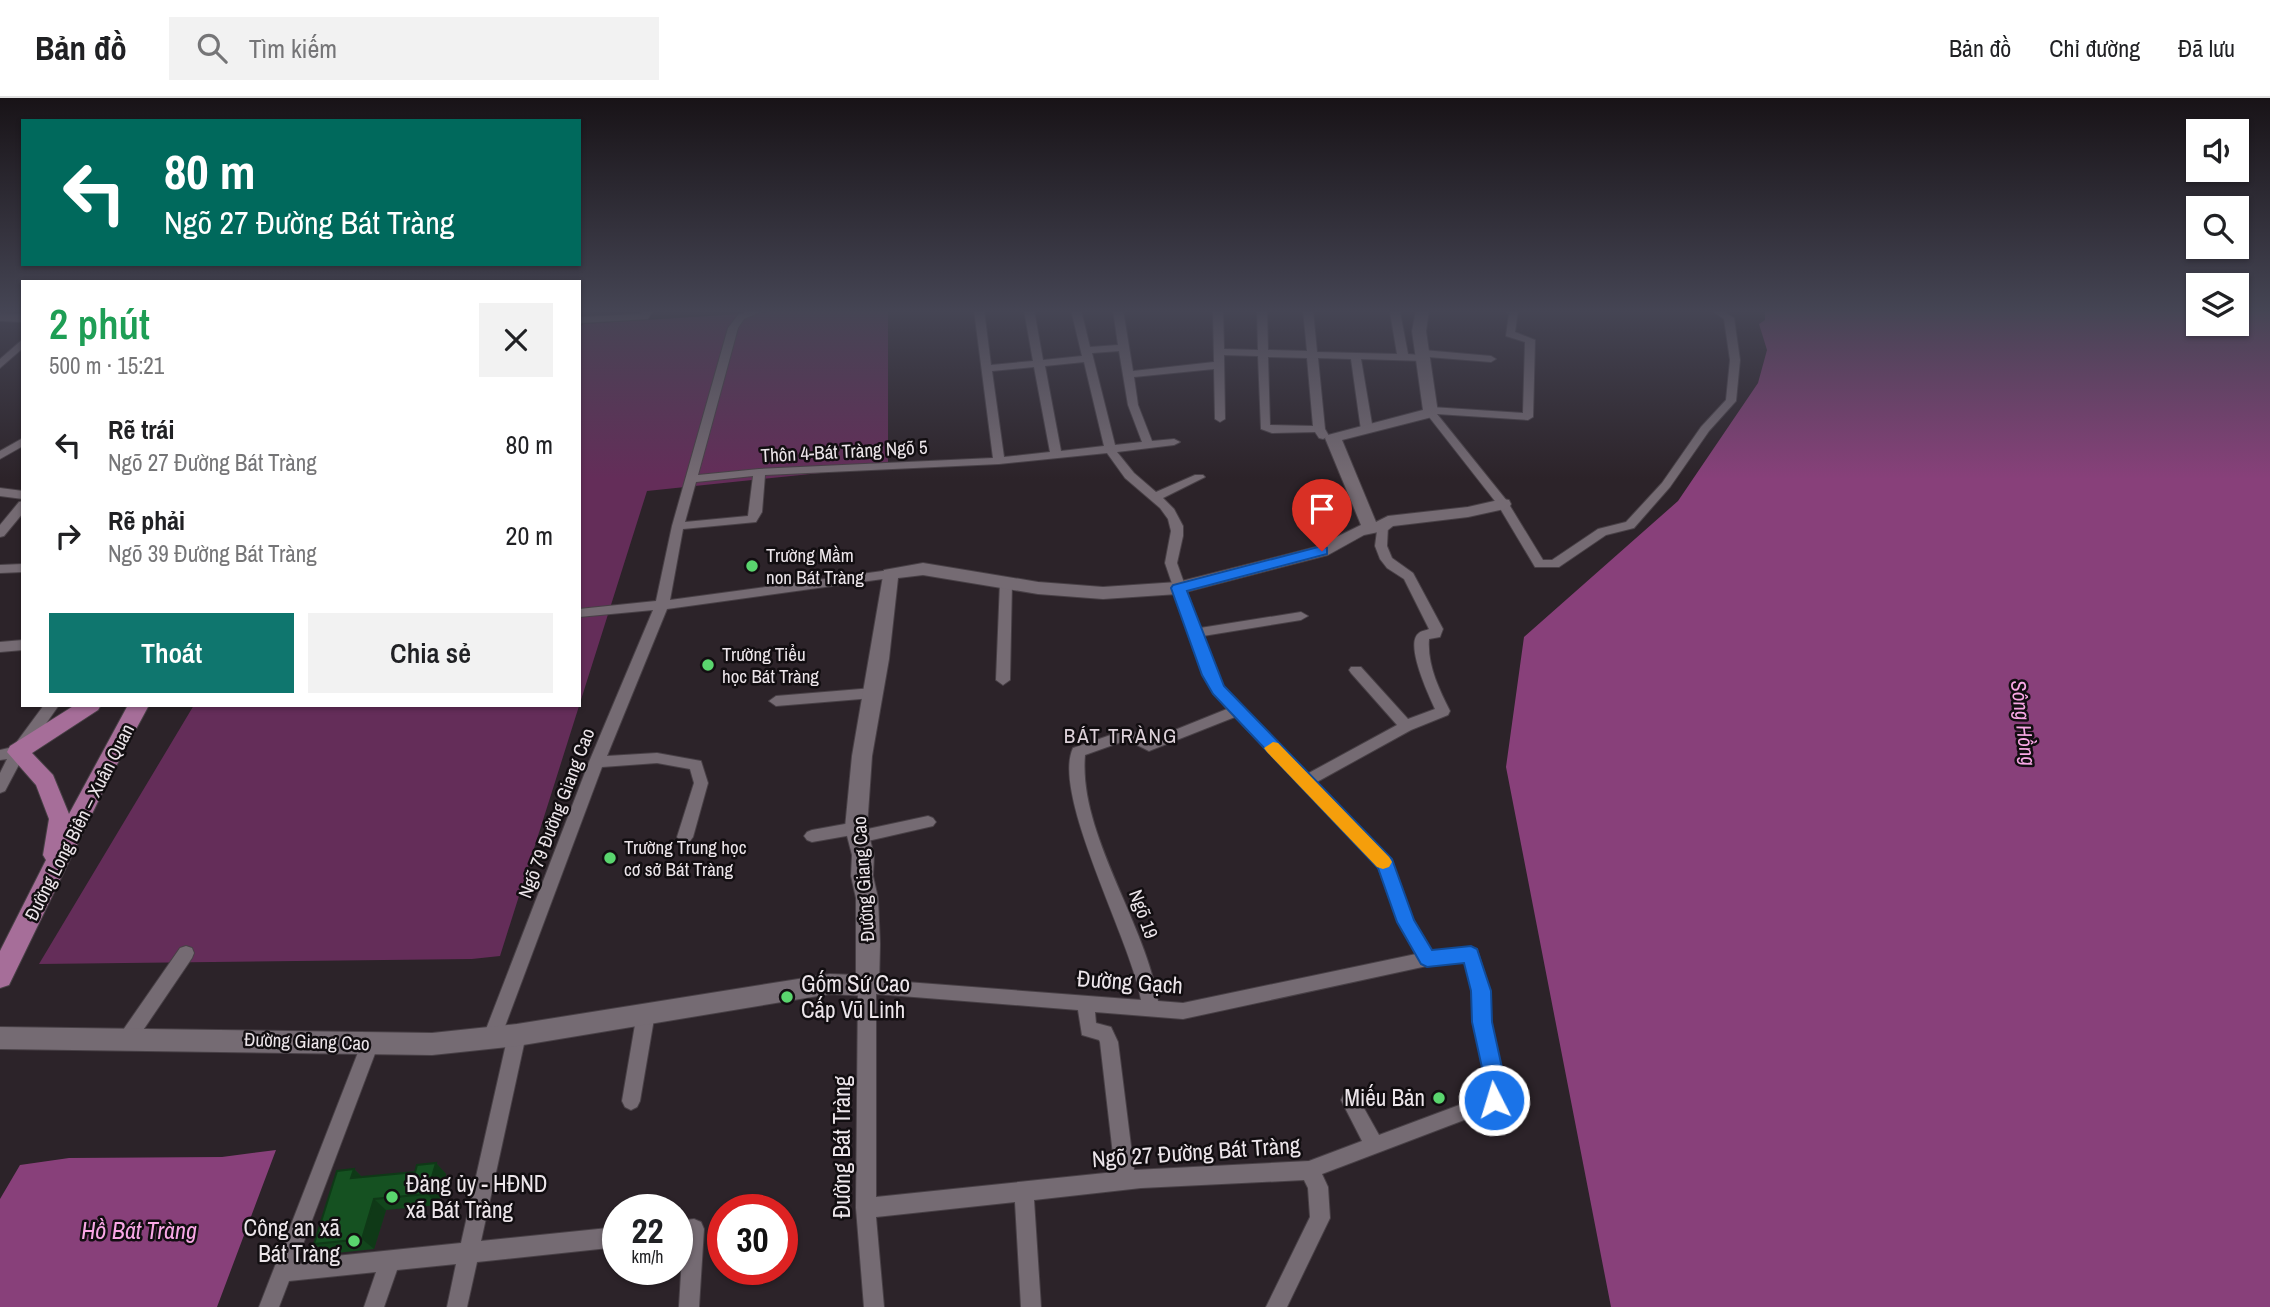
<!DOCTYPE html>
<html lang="vi">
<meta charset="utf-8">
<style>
body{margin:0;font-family:"Archivo Narrow",sans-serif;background:#f2f2f2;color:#202124;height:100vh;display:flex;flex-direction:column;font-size:26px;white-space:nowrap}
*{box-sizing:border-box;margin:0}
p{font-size:23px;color:#757577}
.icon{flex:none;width:38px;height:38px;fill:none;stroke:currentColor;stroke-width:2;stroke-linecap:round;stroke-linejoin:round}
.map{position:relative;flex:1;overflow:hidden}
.details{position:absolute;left:21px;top:182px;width:560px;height:427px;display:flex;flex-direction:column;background:#fff;border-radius:0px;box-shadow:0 2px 5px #0004}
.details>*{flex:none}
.banner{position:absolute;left:21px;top:21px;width:560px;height:147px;border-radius:0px;box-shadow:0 2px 5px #0004;background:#00695c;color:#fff;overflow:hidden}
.buttons{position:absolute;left:2186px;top:21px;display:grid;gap:14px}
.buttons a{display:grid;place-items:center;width:63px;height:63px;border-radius:0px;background:#fff;box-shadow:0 2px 5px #0004;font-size:35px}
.speed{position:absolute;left:602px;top:1096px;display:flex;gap:14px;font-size:35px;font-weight:700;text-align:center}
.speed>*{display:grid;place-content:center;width:91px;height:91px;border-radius:50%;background:#fff;box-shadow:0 2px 5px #0004;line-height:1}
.speed small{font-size:18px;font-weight:400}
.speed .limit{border:10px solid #d22;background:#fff;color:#111}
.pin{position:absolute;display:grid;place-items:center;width:60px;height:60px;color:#fff;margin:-72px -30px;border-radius:50% 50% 50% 0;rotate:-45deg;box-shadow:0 0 7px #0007}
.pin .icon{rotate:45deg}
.me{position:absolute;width:77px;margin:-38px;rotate:355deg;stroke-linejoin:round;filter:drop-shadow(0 0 5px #0008)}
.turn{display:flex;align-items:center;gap:24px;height:147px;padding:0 28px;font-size:32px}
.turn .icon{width:91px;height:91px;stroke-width:2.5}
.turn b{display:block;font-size:49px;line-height:60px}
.round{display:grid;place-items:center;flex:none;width:74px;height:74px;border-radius:0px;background:#f2f2f2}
.summary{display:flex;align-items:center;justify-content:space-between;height:119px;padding:0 28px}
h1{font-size:42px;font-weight:600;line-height:52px;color:#1e9e55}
.primary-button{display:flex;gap:14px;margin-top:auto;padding:14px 28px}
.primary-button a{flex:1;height:80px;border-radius:0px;background:#0f766e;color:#fff;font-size:28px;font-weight:600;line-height:80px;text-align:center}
.primary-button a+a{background:#f2f2f2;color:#202124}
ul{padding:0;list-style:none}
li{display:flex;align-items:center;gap:21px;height:91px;padding:0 28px}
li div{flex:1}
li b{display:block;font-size:26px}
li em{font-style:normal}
header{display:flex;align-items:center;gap:42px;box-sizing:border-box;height:98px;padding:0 35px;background:#fff;border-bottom:2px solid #e0e0e0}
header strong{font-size:33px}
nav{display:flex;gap:38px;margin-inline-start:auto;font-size:24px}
.search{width:490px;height:63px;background:#f2f2f2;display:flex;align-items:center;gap:18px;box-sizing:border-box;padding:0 24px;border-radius:0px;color:#757577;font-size:26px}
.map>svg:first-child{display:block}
.green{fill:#642d59}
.water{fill:#88407a}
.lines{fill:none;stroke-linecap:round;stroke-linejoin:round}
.street-casing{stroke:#484046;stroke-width:2}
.secondary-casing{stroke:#484046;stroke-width:2}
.primary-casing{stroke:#484046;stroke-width:2}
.street{fill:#756b73;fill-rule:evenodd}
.secondary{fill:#756b73;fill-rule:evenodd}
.primary{fill:#a66e99;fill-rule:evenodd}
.wall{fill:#12461c}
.shaded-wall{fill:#0f3917}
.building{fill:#155121;stroke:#0f3917;stroke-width:2}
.route{fill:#1a73e8;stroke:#114b97;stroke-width:2}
.slow{fill:#f59e0b}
.poi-dot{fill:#5ad56e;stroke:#120e11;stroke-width:2.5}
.labels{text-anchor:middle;stroke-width:5;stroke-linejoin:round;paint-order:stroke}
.street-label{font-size:19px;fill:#ece5ea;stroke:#120e11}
.poi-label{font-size:19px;fill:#ece5ea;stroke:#120e11;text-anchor:start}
.water-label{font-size:21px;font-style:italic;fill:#f9a8e6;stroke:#120e11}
.neighbourhood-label{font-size:21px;letter-spacing:2px;fill:#ddd1d9;stroke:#120e11}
.near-street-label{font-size:23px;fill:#ece5ea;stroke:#120e11}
.near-poi-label{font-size:23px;fill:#ece5ea;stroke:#120e11;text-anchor:start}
.near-water-label{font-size:24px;font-style:italic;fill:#f9a8e6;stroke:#120e11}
</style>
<header>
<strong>Bản đồ</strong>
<div class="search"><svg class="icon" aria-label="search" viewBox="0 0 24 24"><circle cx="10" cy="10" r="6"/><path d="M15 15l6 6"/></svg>Tìm kiếm</div>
<nav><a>Bản đồ</a><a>Chỉ đường</a><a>Đã lưu</a></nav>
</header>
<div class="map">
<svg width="2270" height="1209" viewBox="0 0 2270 1209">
<rect width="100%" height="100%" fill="#2c2329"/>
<path class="green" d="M802,212H888V368L647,393L500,858L472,861L39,866L194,607H579V231L583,226Z"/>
<path class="water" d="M1765,212H2198V226H2236L2237,212H2270V1209H1611L1506,669L1524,539L1678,403L1758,285L1767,252L1759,226L1765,222Z
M276,1052L217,1209H0V1101L20,1067L69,1060L222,1059Z"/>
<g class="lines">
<defs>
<path id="street" d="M643,212H653L648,221L579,225V219L641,216Z
M752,212H765L744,221L738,230L698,377L759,371L993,360L974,212H984L991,267L1033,263L1024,212H1034L1043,262L1082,258L1071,212H1081L1090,249L1118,247L1113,212H1123L1133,273L1214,264L1213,212H1223L1224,251L1258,252L1257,212H1267L1268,252L1307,253L1303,212H1313L1317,254L1397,256L1390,214L1397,212L1400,214L1408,256L1419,257V253L1423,252L1491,258L1496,261L1491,264L1428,259V262L1424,263L1361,261L1373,332L1367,335L1361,332L1351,261L1318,260L1325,331L1329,338L1323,341L1319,340L1315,334L1272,335L1261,331L1258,258L1224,257L1225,321L1220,324L1215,321L1214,271L1134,279L1138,307L1152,343L1174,341L1180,344L1174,347L1117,354L1134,375L1156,394L1195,377H1203L1205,379L1163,400L1174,411L1183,428V438L1177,465L1200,530L1301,514L1308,518L1301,522L1203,538L1217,577L1224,589L1307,676L1397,627L1351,575L1349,572L1351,569H1361L1408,621L1435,611C1429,598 1404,545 1419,535C1422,532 1426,533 1429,531L1404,481L1387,470L1380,461L1375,448L1378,425H1386L1388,428L1387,448L1392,460L1413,475L1443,531L1440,539L1429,541C1427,567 1439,591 1450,613L1448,617L1411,632L1315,685L1391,761L1413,822L1431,853L1471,849L1477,851L1490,893L1491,924L1505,987L1501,1008L1322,1076L1328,1089L1330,1120L1287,1209H1266L1310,1119L1308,1090L1304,1082L1141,1090L1034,1102L1041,1209H1021L1015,1104L876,1119L884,1209H864L856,1110L858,888L861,883L867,881L1141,902C1132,844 1051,697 1073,650L1128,631L1150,642L1227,611L1214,595L1203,577L1165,465L1171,433L1168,421L1160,410L1125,380L1107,355L999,366L765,377L762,414L756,424L683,431L670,502L890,472L896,476L890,480L667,511L607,658L657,655L701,663L708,685L693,739L690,743L685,745L680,743L677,739L694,685L690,671L657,665L602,669L501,939L498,945L492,947L486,945L483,939L589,664L653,512L579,519V511L656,503L672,428L728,230L738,217ZM1119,253L1128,307L1142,344L1115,347L1092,255ZM1268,259L1307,260L1313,328L1270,327ZM1084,264L1104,348L1061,353L1045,268ZM1034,269L1050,354L1004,359L992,273ZM753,378L748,418L685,424L696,384ZM1235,619L1378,769L1398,824L1416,856L1183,905L1158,903C1146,825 1078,735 1085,657L1127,642L1149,653ZM1465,864L1472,893L1473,924L1487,987L1486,997L1379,1037L1356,996L1350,993L1344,996L1341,1002L1362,1043L1309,1063L1134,1072L1118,944L1111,929L1096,925L1095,914L1183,921L1427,868ZM876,896L1078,912L1082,937L1099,942L1100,944L1115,1074L876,1099Z
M1501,212H1518L1515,234L1535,242L1533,319L1528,322L1437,316L1507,403L1543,462H1552L1598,431L1626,424L1662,385L1701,329L1726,302L1730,262L1724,221L1711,212H1722L1734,220L1740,262L1736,303L1709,333L1670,389L1634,430L1606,437L1559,469H1535L1498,407L1426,315L1427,310L1431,309L1523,315L1525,244L1506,238L1509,215Z
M23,241V250L0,270V261Z
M23,340V348L0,361V353Z
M0,390L23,393V401L0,398Z
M23,403V415L4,438L0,439V427L19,404Z
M23,466V474L0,475V467Z
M1006,480L1012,484L1010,582L1003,587L996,582L1000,484Z
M23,542V552L0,554V544Z
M873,590L880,595L873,600L776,608L769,603L776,598Z
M44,607H59L24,657L5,693L0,695V675L7,661L0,662V652L13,649Z
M928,718L933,720L936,724L933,728L859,745L854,743L852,737L812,744L807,742L804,738L807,734L812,732L856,724L861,726L863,732Z
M186,848L192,850L194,855L192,860L133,947L127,949L121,947L118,941L121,935L180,850Z
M646,907L652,910L655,915L640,1003L637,1009L631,1012L625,1009L622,1003L637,915L640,910Z
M517,929L523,931L526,937L481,1143L618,1129V1149L477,1164L467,1209H447L456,1166L397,1172L384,1209H364L376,1174L289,1183L279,1209H259L364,939L370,937L376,939L379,945L297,1162L461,1145L508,937L511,931Z
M694,1121L701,1124L704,1131L699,1209H679L683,1142L677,1143V1123Z"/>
<path id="secondary" d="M1416,212H1429L1426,233L1438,315L1436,318L1342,342L1376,424L1388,418L1468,409L1503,401L1509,402L1511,406L1509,410L1468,419L1393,428L1388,432L1364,437L1328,457L1178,496L1103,501L1038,496L923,477L898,480L889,561L872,658L867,730L874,757L873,778L878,800L880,846L879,888L875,895L867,898L830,896L517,948L432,957L0,951V929L432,935L517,926L830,876L856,877V800L851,778L852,757L845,730L852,658L884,472L923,465L1038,484L1103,489L1178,484L1316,449L1361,427L1325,340L1328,337L1423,312L1412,233Z
M0,215L23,216V224L0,223Z"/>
<path id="primary" d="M75,607H101L98,612L32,655L53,677L69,716L128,607H149L106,687L9,887L0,890V853L46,762L43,757L49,721L36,687L7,654L10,648Z"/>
</defs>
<use href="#street" class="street-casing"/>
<use href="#secondary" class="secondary-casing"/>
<use href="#primary" class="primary-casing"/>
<use href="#street" class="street"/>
<use href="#secondary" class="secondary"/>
<use href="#primary" class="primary"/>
</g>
<path class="wall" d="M436,1065L446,1076L438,1107L386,1112L374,1151L327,1156L314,1146L354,1071L362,1079L415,1074Z"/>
<path class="shaded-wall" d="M436,1065L446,1076L438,1107L427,1096Z
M354,1071L366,1083L351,1080Z
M374,1101L386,1112L374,1151L362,1141Z"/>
<path class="building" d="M436,1065L427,1096L374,1101L362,1141L314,1146L337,1073L354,1071L351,1080L415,1074L417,1067Z"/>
<linearGradient id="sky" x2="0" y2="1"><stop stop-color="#181317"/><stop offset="0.56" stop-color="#454554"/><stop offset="1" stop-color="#454554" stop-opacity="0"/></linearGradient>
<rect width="2270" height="381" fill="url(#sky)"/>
<path class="route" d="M1322,448L1327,450V456L1187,493L1224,588L1392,761L1414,822L1432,852L1471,848L1477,851L1491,893L1492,924L1506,988L1502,1009L1494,1011L1487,1009L1484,1002L1486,988L1472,924L1471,893L1464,865L1427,869L1421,866L1397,824L1378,770L1213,596L1202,577L1171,490L1173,487Z"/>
<path class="slow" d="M1273,644L1278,645L1389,759L1392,764L1389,769L1383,771L1377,769L1267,654L1264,650Z"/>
<g class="poi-dot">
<circle cx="752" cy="468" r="7"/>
<circle cx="708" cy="567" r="7"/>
<circle cx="610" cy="760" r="7"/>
<circle cx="787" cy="899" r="7"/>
<circle cx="1439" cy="1000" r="7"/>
<circle cx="392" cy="1099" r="7"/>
<circle cx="354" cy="1143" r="7"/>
</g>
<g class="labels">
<g class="street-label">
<text transform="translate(844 353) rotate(-3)" y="7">Thôn 4-Bát Tràng Ngõ 5</text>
<text transform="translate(556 715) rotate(-69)" y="7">Ngõ 79 Đường Giang Cao</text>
<text transform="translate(79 724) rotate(-63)" y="7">Đường Long Biên – Xuân Quan</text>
<text transform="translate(863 781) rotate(-94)" y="7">Đường Giang Cao</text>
<text transform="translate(1144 816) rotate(70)" y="7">Ngõ 19</text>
<text transform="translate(307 943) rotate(2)" y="7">Đường Giang Cao</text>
</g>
<g class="poi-label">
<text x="766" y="464">Trường Mầm<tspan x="766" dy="22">non Bát Tràng</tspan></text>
<text x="722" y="563">Trường Tiểu<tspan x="722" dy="22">học Bát Tràng</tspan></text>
<text x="624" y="756">Trường Trung học<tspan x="624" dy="22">cơ sở Bát Tràng</tspan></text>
</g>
<g class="water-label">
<text transform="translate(2023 625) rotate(83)" y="7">Sông Hồng</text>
</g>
<g class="neighbourhood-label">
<text x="1121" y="645">BÁT TRÀNG</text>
</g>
<g class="near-street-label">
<text transform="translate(1130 884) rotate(4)" y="8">Đường Gạch</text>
<text transform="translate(842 1049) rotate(-90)" y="8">Đường Bát Tràng</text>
<text transform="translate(1196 1054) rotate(-4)" y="8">Ngõ 27 Đường Bát Tràng</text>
</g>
<g class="near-poi-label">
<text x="801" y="894">Gốm Sứ Cao<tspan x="801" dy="26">Cấp Vũ Linh</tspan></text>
<text x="1425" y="1008" text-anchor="end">Miếu Bản</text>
<text x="406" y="1094">Đảng ủy - HĐND<tspan x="406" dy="26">xã Bát Tràng</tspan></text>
<text x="340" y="1138" text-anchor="end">Công an xã<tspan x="340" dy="26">Bát Tràng</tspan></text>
</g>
<g class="near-water-label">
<text x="139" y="1141">Hồ Bát Tràng</text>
</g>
</g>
</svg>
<div class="buttons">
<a><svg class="icon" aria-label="sound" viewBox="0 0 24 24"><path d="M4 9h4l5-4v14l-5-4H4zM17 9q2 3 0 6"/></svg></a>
<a><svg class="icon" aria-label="search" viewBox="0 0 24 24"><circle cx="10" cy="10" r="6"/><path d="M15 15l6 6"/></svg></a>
<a><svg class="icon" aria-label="layers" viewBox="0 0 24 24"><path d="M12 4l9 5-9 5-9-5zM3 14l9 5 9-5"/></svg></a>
</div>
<div class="speed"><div>22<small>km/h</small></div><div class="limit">30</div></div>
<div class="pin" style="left:1322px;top:453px;background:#d93025"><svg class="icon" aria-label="arrive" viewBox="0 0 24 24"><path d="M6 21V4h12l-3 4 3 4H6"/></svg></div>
<svg class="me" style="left:1494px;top:1002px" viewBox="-20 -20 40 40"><circle r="17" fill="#1a73e8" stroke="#fff" stroke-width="3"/><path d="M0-11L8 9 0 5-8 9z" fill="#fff"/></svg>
<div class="banner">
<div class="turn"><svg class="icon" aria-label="left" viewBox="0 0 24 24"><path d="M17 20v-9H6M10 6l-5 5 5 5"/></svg><div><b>80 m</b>Ngõ 27 Đường Bát Tràng</div></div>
</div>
<section class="details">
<div class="summary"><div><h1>2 phút</h1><p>500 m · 15:21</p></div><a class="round"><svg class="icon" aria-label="close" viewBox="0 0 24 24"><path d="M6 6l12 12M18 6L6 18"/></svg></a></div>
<ul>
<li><svg class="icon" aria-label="left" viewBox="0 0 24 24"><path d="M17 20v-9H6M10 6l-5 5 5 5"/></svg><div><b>Rẽ trái</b><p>Ngõ 27 Đường Bát Tràng</p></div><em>80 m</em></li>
<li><svg class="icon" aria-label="right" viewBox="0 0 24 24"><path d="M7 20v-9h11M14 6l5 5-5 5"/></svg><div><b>Rẽ phải</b><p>Ngõ 39 Đường Bát Tràng</p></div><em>20 m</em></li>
</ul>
<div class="primary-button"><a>Thoát</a><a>Chia sẻ</a></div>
</section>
</div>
